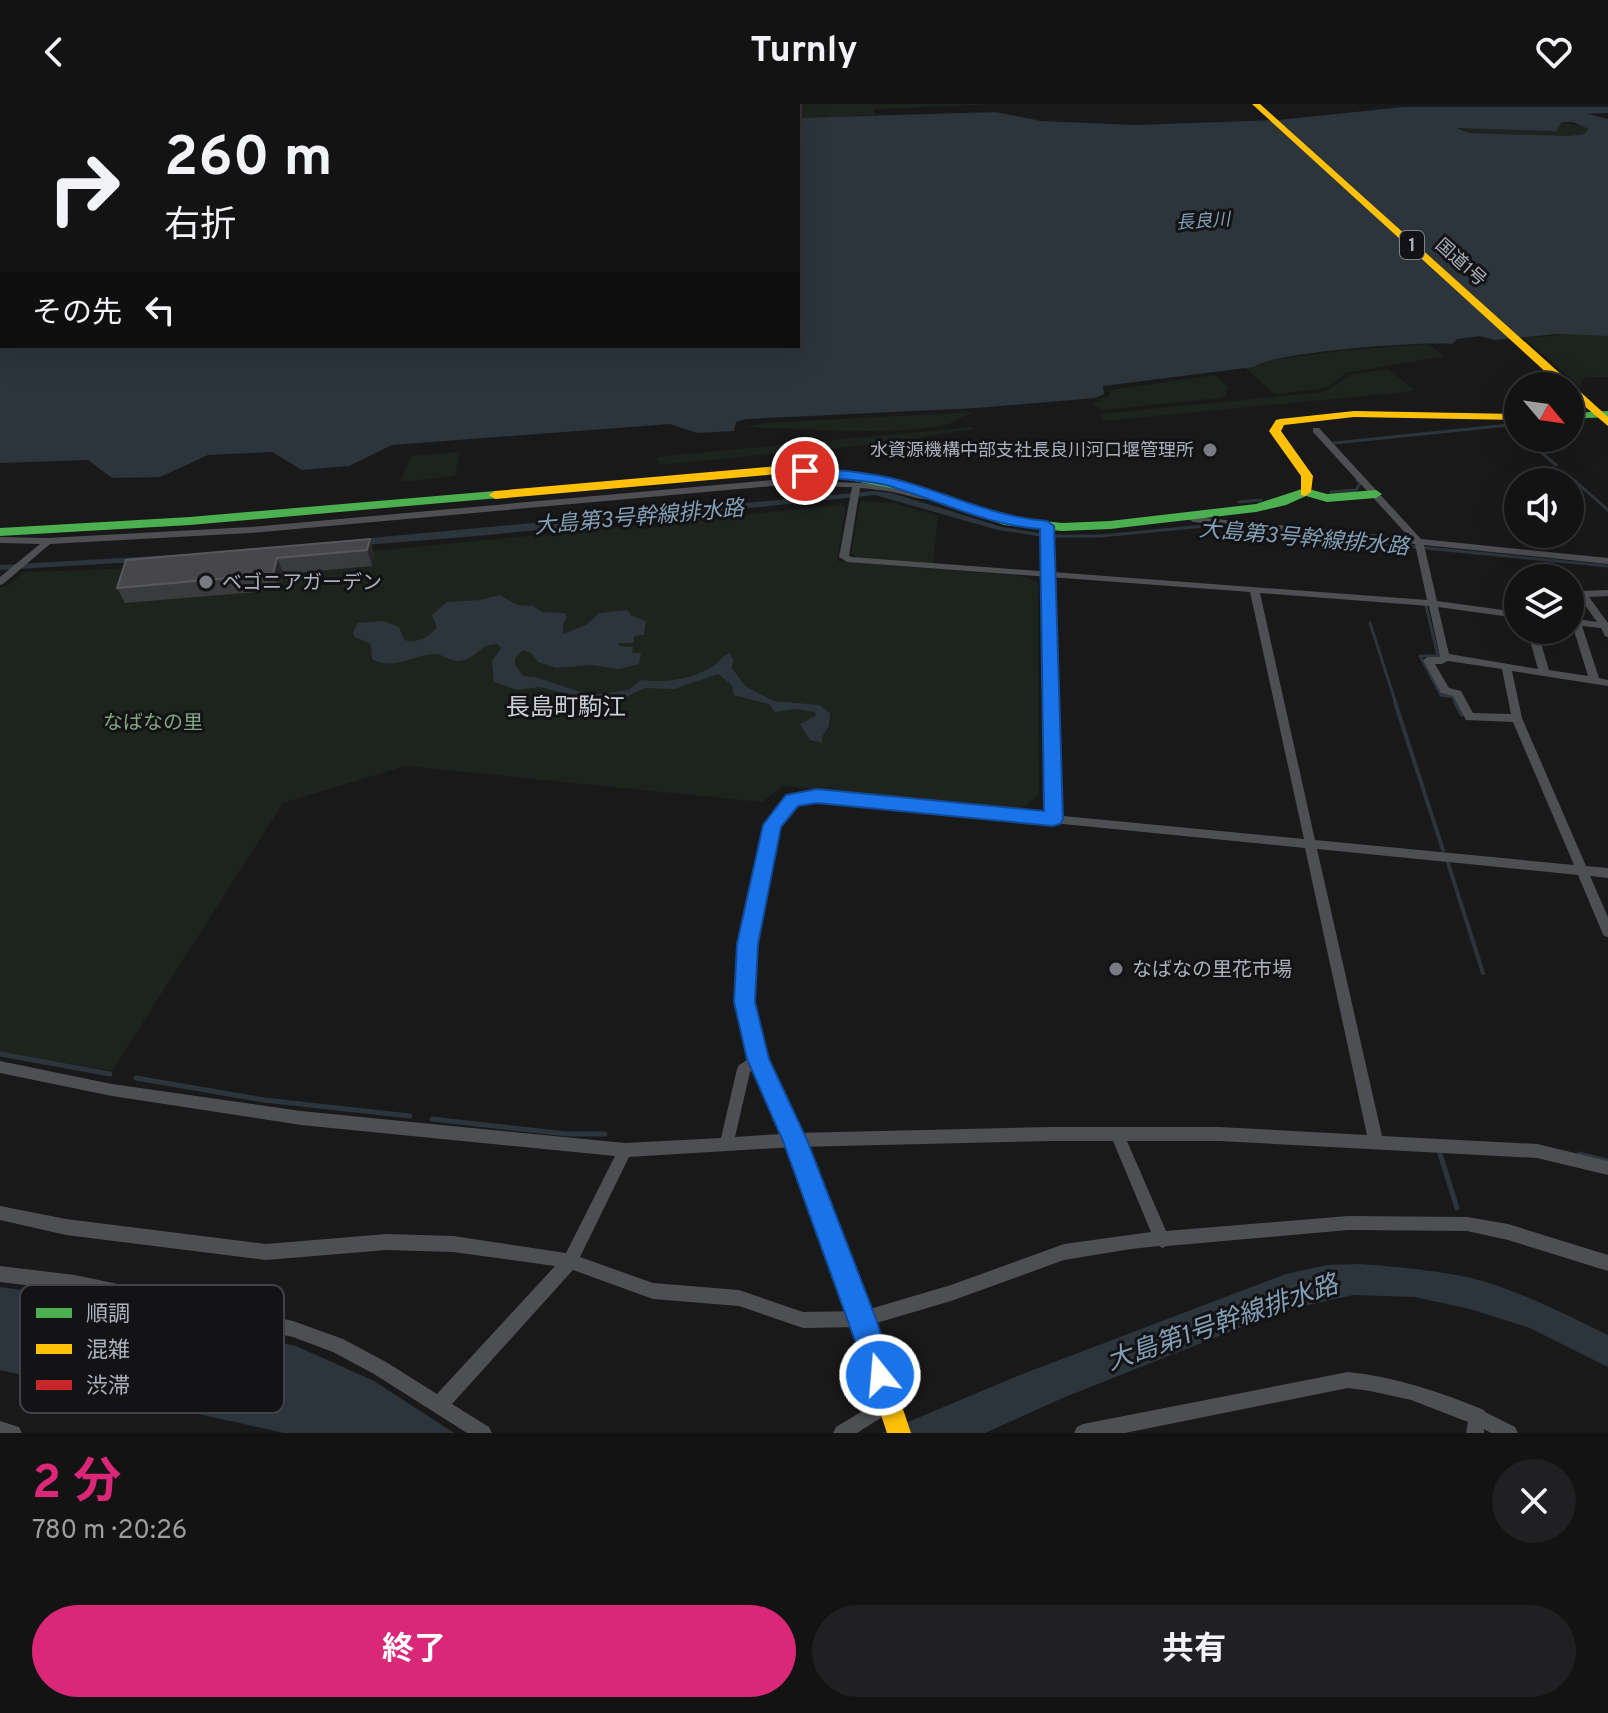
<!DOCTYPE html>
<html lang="ja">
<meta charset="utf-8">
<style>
body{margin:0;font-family:Overpass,"Noto Sans JP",sans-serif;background:#202022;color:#f1f3f6;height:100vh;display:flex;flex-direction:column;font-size:30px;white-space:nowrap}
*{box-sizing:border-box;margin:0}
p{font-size:26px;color:#9d9ea0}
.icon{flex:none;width:44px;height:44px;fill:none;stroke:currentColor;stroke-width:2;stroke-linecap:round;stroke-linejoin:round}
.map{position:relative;height:1329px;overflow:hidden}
.sheet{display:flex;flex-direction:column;background:#131314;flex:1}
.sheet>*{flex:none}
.hud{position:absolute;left:0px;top:0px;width:800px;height:244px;box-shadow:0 8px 32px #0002,0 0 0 2px #323234;background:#131314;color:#f1f3f6;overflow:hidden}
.needle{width:52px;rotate:119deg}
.controls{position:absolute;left:1504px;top:268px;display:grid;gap:16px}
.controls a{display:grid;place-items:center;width:80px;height:80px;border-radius:50%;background:#131314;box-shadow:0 8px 32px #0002,0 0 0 2px #323234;font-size:40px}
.pin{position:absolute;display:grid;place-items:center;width:68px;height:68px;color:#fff;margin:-34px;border:4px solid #fff;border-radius:50%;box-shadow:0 2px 8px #0007}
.me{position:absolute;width:88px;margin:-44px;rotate:343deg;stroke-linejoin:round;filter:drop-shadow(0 0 6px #0008)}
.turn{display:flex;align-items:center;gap:28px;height:168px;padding:0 32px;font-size:36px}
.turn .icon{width:104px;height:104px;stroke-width:2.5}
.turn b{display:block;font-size:56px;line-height:68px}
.then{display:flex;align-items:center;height:76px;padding:0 32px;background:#0003;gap:16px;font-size:30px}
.round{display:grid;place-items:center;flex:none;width:84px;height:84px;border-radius:42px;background:#202022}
.summary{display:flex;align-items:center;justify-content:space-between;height:136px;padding:0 32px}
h1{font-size:48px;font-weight:700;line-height:60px;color:#db2777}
.primary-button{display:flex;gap:16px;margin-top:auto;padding:16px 32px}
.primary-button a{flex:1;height:92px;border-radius:48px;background:#db2777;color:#fff;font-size:32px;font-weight:700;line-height:92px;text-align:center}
.primary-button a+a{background:#202022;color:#f1f3f6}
header{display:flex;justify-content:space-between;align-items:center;height:104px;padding:0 32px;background:#131314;font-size:36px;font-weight:700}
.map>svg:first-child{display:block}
.green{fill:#1d241e}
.water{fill:#2c353c;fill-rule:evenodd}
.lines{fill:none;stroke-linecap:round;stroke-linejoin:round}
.stream-far2{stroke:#2c353c;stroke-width:3}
.stream-far1{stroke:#2c353c;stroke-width:4}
.stream{stroke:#2c353c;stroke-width:5}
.street{fill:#4d4f53;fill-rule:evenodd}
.fast{fill:#4caf50;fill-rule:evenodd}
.slow{fill:#ffc107;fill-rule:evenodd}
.jam{fill:#c62828;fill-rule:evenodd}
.wall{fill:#3a3b3d}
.shaded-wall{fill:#28282a}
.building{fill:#47474b;stroke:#56585c;stroke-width:2}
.route{fill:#1a73e8;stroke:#114b97;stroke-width:2}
.poi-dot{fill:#787b82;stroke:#131316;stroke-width:3}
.labels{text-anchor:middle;stroke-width:6;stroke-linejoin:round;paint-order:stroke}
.far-water-label{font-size:18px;font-style:italic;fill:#829fb5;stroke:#131316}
.shield{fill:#131316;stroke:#7d8189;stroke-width:2}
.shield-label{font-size:18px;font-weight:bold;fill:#abb0ba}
.far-street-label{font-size:18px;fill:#abb0ba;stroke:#131316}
.far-poi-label{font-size:18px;fill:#abb0ba;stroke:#131316;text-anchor:end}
.poi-label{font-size:20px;fill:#abb0ba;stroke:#131316;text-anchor:start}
.park-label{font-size:20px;fill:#82a583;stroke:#131316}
.water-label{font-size:22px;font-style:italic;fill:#829fb5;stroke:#131316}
.quarter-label{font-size:24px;fill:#cccfd6;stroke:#131316}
.near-water-label{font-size:26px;font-style:italic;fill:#829fb5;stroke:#131316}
.key{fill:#131316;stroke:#414247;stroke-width:2}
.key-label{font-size:22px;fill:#abb0ba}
</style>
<header><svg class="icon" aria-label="back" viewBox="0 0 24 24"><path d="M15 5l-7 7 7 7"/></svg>Turnly<svg class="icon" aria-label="heart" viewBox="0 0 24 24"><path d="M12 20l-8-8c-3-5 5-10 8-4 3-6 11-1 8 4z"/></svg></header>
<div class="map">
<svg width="1608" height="1329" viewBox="0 0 1608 1329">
<rect width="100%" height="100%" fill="#19191a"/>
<path class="green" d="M58,0H640L644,2H34Z
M705,0H1002L874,5L875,11L798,14V2H700Z
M1562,18L1590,24L1585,30L1570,32L1477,30L1456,23L1552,27L1556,26Z
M1586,229L1608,232V273H1586L1581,277V283L1524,234Z
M1428,240L1444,252L1346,269L1331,281L1320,285L1275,290L1245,264L1272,256L1346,246Z
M1388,265L1415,287L1104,317L1099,310L1325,288L1353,270Z
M1214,271L1228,283L1226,291L1219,294L1102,306L1092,299L1101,298L1099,295L1108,293L1111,286Z
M975,308C962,311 953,320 941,322C877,332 809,324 745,323L763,319Z
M973,323L975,325L875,340L659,361L657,353Z
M460,348L455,372L400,378L411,352Z
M860,397L894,399L938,412L933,460L857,453L851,449Z
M840,401L846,404L837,457L1022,472L1038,479L1039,691L1019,706L783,682L762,698L405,662L283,699L112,967L0,948V483L10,480L23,468C229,464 434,441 640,421L645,425L671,418Z"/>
<path class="water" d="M1403,3H1608V9L1587,10L1608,15V232L1558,230L1495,236L1480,232L1457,235L1452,240C1422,237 1272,248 1254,263L1103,282L1104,290L1095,294L977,304L746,315L736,318L734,327L697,329L670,320L392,341L349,362L302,366L272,348L208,351L160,373L112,374L88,356L0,359V12L2,242H798V14L996,8L1041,17L1135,21L1279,16ZM1562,18H1573L1589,25L1584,30L1569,32L1471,29L1456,24L1552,27H1556Z
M874,387L892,389L1002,423L1057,432L1056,435L998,426L875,391L489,431L188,455L0,466V461L223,448Z
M499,491L518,501L533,502L542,508L564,509L567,513L563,521V530L586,521L599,509L627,506L632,512L646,517L644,531L634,532L633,539H619L618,542L633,543L632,549H641L639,560L618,565L592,561L556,564L538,558L531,549L523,546L515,554V561L523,572L535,573L584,589L599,590L629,586L641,576C666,579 688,576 710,564C718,560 721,552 730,549L734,557L731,563L745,582L773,597L819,601L830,609L829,622L822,633V639L810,636L800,620L816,612L815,608L795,605L775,608L769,600L734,591L732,581L718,570L674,585L645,584L626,593L573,591L539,583L517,586L494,578L492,557L501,544L498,540C481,539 478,552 464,556C451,560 444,549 433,550C411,552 392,567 372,555L371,540L355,533L353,529L358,519L383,517L399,523L404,536C417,540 430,533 437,523L432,511L447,498L480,496Z
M1360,1160C1398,1163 1434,1166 1471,1174C1519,1186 1564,1210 1608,1231V1263L1530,1224L1470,1205L1415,1193L1353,1191L1282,1207L1065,1293L985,1329H882L1015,1273L1286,1170L1327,1161Z
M0,1183L67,1192L296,1242L374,1277L454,1329H284L0,1266Z"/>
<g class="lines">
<path class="stream-far2" d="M1524,334L1556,361
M1334,339L1509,321L1518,329
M1575,377L1608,406
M1331,388L1356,386L1360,379L1357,376
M1239,398L1261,396
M1053,432H1101L1204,422L1608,462
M1426,502L1438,552H1420L1441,591L1453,593L1456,600
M1370,519L1396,600"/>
<path class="stream-far1" d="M1395,598L1443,746
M1455,598L1462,611
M1448,759L1483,869"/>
<path class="stream" d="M0,950L110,970
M136,974L264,996L410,1012
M432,1015L567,1030H605
M1440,1050L1457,1104
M1579,1050L1608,1057"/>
<path class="street" d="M1313,324H1319L1421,435L1608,454V460L1424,441L1437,497L1518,508V514L1438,503L1449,550L1538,565L1527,526H1537L1549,566L1588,572L1572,520H1570V514L1597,518L1577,490L1582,487L1608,486V492L1589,493L1608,519V533L1605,532L1601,524L1582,522L1599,574L1608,576V582L1512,567L1522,614L1586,762L1608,764V774L1590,772L1608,813V833L1604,832L1602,828L1578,771L1317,745L1382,1032L1537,1040L1608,1057V1071L1537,1054L1219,1037H1127L1166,1127L1348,1112L1467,1113L1508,1120L1608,1151V1167L1508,1136L1467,1127L1348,1126L1167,1142L1162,1144L1159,1142L1131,1145L1064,1156L951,1197L863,1223L803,1224L739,1202L653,1195L573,1166L452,1300L489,1323L492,1329H467L374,1270L333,1248L293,1233L75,1187L0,1178V1162L75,1171L293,1217L343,1235L386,1258L437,1290L555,1162L453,1148L387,1146L266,1156L66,1131L0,1116V1102L66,1115L266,1140L387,1130L453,1132L566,1149L615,1052L301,1021L112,992L0,969V957L112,980L301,1007L625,1039L721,1034L737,965L739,961L758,949L763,951L765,955L763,959L750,968L735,1033L795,1029L1051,1023H1219L1367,1031L1305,744L1053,719L1049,718L1047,715L1049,712L1053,711L1304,735L1250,488L847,458L839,453L852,383H847L773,382L250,429L50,440L3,480L0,481V473L40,440L0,439V433L48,434L250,423L773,376L862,379L891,382L921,389L939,390L943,393C928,400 908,391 893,388C882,386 871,385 860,384L849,452L852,453L1427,496L1415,440L1193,418L1183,411L1187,408L1195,413L1410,434L1313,328ZM1260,489L1429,502L1440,553H1428L1423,556L1440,587L1441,589L1453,592L1466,616L1513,618L1574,761L1315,736ZM1448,557L1502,565L1511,610L1473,609L1461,587L1449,584L1435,560H1442ZM1051,1037H1113L1151,1128L1064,1140L951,1181L863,1207L803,1208L739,1186L653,1179L580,1153L629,1053L795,1043Z
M1348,1268C1396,1273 1441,1288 1484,1306L1485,1308L1515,1323L1518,1329H1491L1484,1325V1329H1466L1468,1318L1411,1296L1370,1287L1348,1284L1125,1329H1074L1077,1323L1083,1320Z
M889,1291L895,1293L897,1299L895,1305L857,1329H833L836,1323Z
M0,1317L19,1323L22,1329H0Z"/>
<path class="fast" d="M1608,307V313L1570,315L1572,309Z
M832,365L919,382L1006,413L1062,419L1110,417L1256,400L1305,384L1327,390L1376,386L1382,390L1376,394L1327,398L1306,392L1286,401L1256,408L1110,425L1062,427L1004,421L912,388L828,372V366Z
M495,387L501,391L499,394L190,421L0,432V424L190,413Z"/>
<path class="slow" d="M1252,0H1260L1574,282L1608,313V322L1570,290V282H1561Z
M1354,307L1518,310V316L1354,313L1284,321L1281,327L1313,372L1311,388L1305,392L1301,391V372L1269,327L1276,316L1280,315Z
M778,362L832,365L838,369L832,373L778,370L495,395L489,391L495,387Z
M1047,418L1053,422L1061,715L1059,719L1053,721L865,701L863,697L865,693L871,691L1045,708L1041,422Z
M774,981L781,983L853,1157L911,1329H887L830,1157L764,990L767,983Z"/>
<path class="jam" d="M817,686L871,691L877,693L879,697L877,701L871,703L817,698L797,701L780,723L757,840L755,898L768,955L784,990L781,997L774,999L767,997L748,955L735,898L739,840L764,721L786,692Z"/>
</g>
<path class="wall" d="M370,435L374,451L372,462L284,470L279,486L125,499L117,484Z"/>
<path class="shaded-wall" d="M370,435L374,451L372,462L367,446Z
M277,454L284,470L279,486L273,470Z"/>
<path class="building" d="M370,435L367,446L277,454L273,470L117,484L126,456Z"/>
<path class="route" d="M805,363C832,366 860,367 886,373C941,385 990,413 1047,417L1054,422L1063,715L1060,720L1053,722L817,699L798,702L781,723L758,840L755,898L769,955L807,1036L876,1215L894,1271L890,1281L880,1285L871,1281L783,1037L747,955L734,898L737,840L763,721L786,691L817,685L1044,707L1040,425C986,421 938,396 886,381C858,374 828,376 800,370L798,367Z"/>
<g class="poi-dot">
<circle cx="1210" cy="346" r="8"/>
<circle cx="206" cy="478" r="8"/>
<circle cx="1116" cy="865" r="8"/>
</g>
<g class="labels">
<g class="far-water-label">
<text transform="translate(1203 117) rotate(-4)" y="6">長良川</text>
</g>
<rect class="shield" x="1400" y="127" width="24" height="28" rx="6"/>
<g class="shield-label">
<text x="1412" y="147">1</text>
</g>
<g class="far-street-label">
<text transform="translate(1461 158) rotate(42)" y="6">国道1号</text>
</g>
<g class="far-poi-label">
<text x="1194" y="352">水資源機構中部支社長良川河口堰管理所</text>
</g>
<g class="poi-label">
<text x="222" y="485">ベゴニアガーデン</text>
<text x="1132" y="872">なばなの里花市場</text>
</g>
<g class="park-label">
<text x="153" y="625">なばなの里</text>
</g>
<g class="water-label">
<text transform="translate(639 412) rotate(-5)" y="8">大島第3号幹線排水路</text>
<text transform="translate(1304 433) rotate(5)" y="8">大島第3号幹線排水路</text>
</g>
<g class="quarter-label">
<text x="566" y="611">長島町駒江</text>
</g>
<g class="near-water-label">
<text transform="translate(1222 1218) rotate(-19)" y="9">大島第1号幹線排水路</text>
</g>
</g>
<rect x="20" y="1181" width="264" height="128" rx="12" class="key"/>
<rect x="36" y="1204" width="36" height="10" fill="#4caf50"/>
<rect x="36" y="1240" width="36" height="10" fill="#ffc107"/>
<rect x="36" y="1276" width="36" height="10" fill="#c62828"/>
<g class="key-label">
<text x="86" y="1217">順調</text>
<text x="86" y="1253">混雑</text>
<text x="86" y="1289">渋滞</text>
</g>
</svg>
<div class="controls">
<a><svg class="needle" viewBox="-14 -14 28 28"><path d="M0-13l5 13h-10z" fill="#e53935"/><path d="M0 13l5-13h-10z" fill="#9d9ea0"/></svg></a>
<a><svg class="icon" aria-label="sound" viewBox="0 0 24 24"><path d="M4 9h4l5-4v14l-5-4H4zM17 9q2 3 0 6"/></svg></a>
<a><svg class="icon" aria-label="layers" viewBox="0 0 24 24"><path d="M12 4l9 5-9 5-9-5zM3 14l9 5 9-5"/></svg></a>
</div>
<div class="pin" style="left:805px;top:367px;background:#d93025"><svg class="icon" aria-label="arrive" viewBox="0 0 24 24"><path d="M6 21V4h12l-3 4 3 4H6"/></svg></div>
<svg class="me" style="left:880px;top:1271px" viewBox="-20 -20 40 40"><circle r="17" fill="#1a73e8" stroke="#fff" stroke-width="3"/><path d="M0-11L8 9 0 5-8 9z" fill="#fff"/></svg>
<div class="hud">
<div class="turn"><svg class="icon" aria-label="right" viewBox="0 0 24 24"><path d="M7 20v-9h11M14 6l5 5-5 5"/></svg><div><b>260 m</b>右折</div></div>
<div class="then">その先<svg class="icon" aria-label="left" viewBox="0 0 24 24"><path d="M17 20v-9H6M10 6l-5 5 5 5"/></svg></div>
</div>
</div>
<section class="sheet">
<div class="summary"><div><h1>2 分</h1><p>780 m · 20:26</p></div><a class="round"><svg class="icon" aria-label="close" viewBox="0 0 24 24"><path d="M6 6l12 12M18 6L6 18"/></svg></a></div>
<div class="primary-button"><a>終了</a><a>共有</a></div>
</section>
